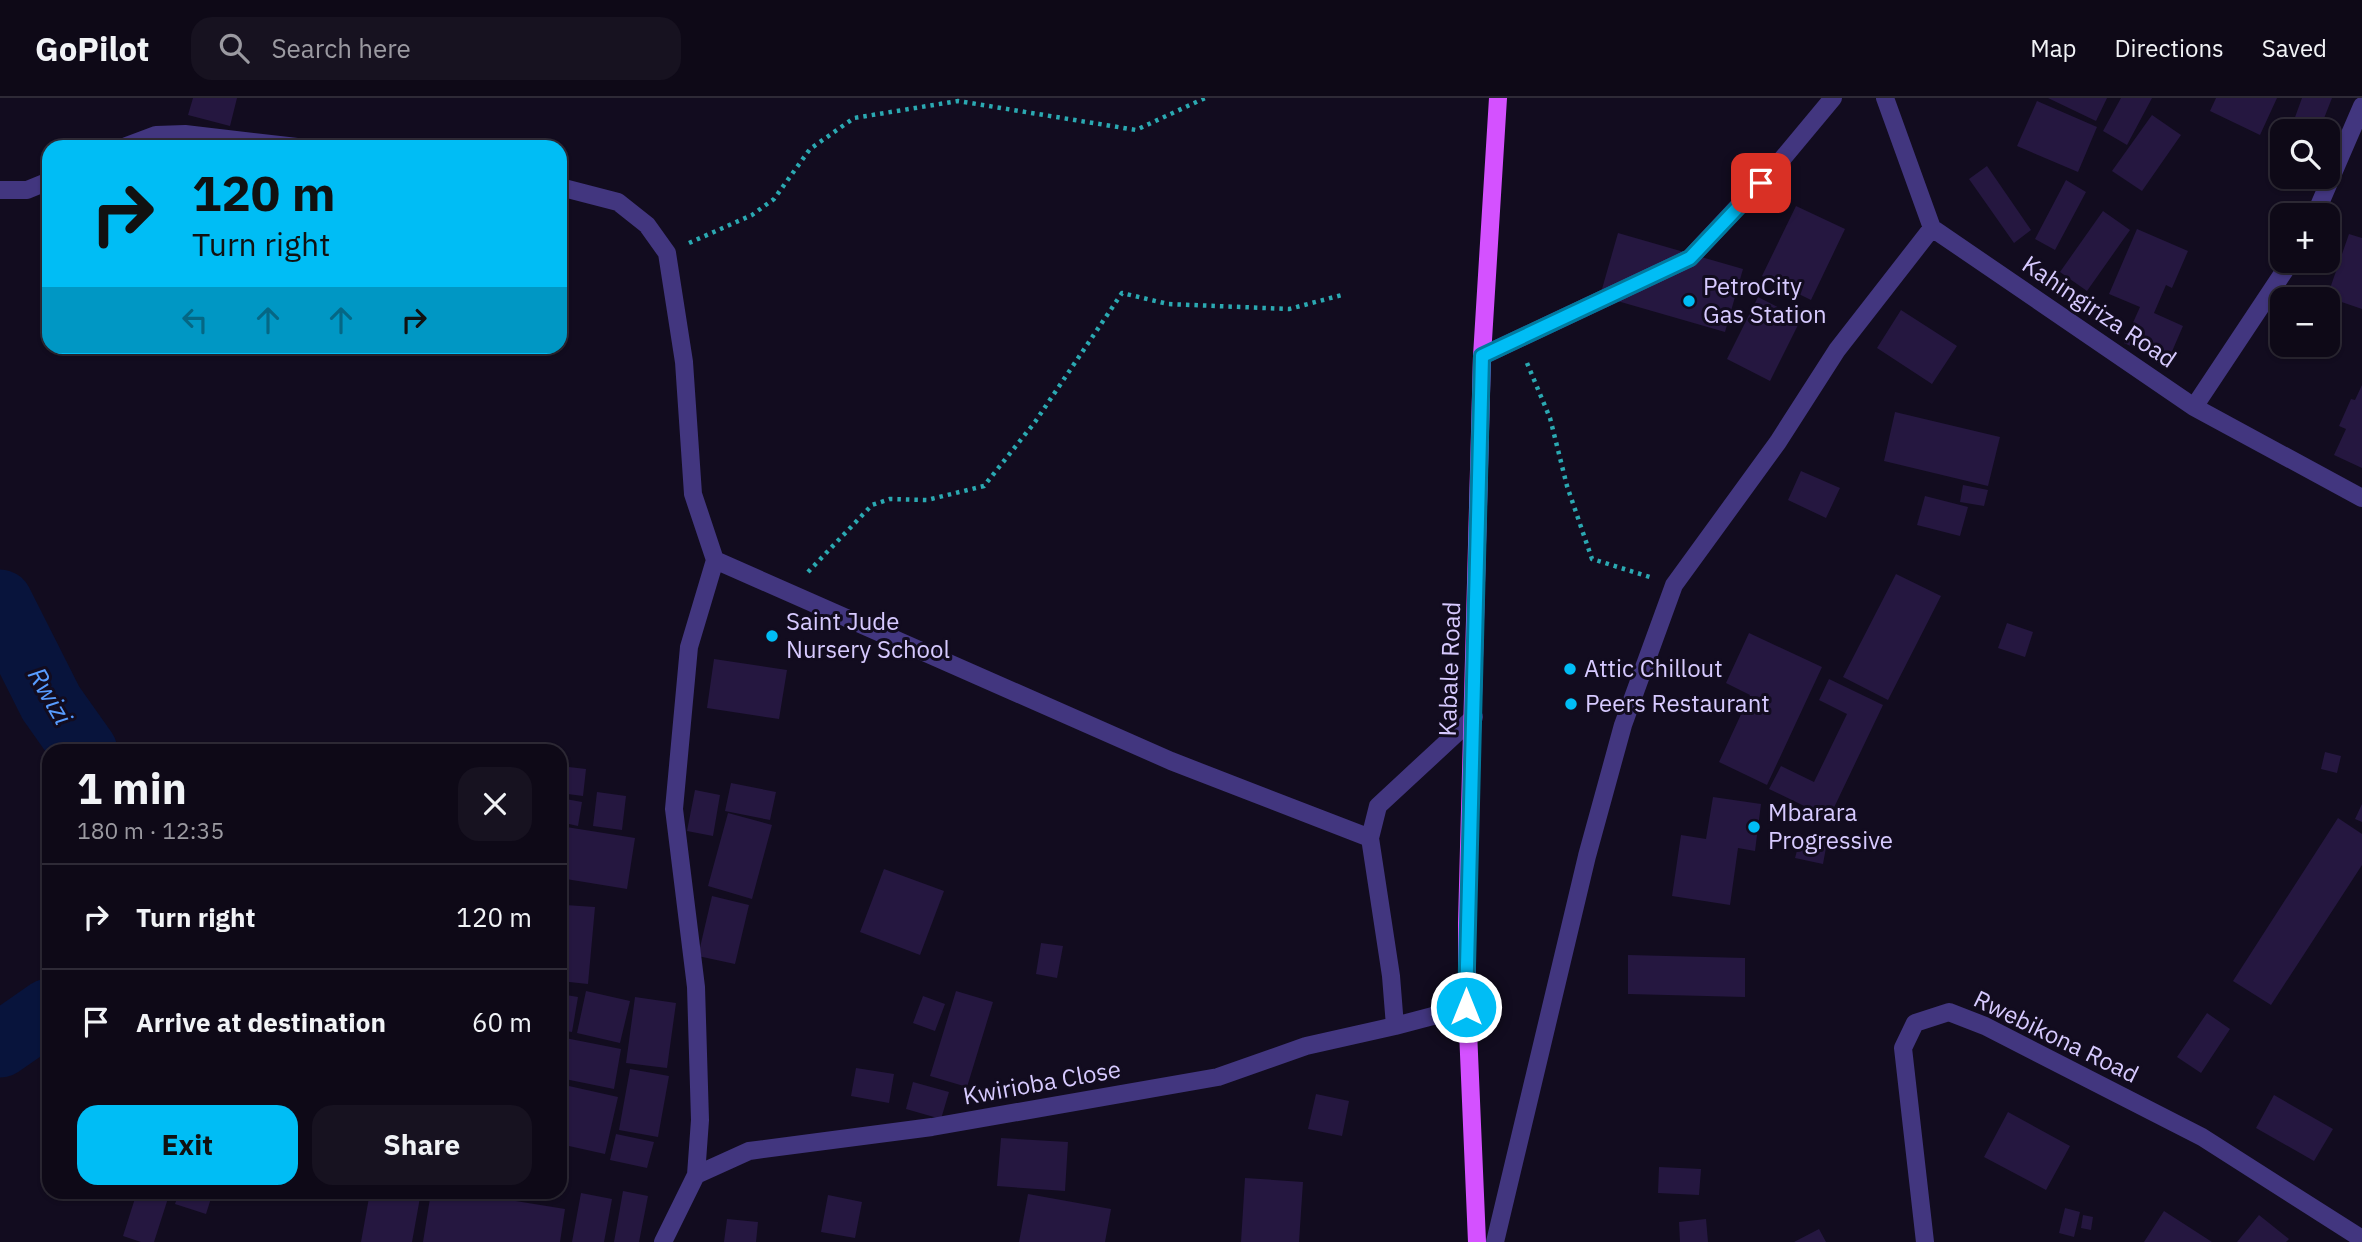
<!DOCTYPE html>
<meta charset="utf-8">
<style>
body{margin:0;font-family:"IBM Plex Sans",sans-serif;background:#171220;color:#f1f3f6;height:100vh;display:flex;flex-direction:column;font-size:26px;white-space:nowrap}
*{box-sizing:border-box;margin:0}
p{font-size:23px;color:#9b9aa1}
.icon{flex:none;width:38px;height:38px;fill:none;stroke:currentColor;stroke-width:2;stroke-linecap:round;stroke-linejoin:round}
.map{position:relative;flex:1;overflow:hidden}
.drawer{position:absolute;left:42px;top:646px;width:525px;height:455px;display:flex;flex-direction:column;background:#0e0917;border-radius:21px;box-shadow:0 2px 5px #0004,0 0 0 2px #2e2a36}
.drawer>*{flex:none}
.hud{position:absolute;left:42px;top:42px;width:525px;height:214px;border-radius:21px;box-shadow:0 2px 5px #0004,0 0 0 2px #2e2a36;background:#00bdf5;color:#111;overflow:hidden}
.fabs{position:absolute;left:2270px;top:21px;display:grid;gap:14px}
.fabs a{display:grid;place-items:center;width:70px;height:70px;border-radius:14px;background:#0e0917;box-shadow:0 2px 5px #0004,0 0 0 2px #2e2a36;font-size:35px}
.pin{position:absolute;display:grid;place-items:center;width:60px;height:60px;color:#fff;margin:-30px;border-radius:14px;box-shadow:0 4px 10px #0006}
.me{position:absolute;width:77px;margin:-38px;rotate:0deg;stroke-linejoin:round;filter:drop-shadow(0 0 5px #0008)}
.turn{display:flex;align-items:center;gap:24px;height:147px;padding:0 35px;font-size:32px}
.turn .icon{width:91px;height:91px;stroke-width:2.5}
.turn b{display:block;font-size:49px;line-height:60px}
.lanes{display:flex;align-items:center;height:66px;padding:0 35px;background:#0003;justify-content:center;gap:35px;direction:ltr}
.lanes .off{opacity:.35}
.round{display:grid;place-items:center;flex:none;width:74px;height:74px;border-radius:21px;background:#171220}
.head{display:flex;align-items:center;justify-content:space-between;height:119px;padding:0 35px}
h1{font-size:42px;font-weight:700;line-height:52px}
.action{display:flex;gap:14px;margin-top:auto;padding:14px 35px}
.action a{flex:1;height:80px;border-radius:21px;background:#00bdf5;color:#111;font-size:28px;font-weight:700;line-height:80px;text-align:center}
.action a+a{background:#171220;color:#f1f3f6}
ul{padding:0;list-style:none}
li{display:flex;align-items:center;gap:21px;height:105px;padding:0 35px;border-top:2px solid #2e2a36}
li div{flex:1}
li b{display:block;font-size:26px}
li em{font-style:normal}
header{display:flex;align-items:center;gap:42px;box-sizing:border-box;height:98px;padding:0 35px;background:#0e0917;border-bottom:2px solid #2e2a36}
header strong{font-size:33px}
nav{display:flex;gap:38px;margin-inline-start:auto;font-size:24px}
.search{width:490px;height:63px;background:#171220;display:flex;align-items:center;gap:18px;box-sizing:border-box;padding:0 24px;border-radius:21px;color:#9b9aa1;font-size:26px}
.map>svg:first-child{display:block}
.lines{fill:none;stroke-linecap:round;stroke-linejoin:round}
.river{stroke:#08143c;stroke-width:65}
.building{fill:#251740}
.path{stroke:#2ba9b2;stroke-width:4.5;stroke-dasharray:3.5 5;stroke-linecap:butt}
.minor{stroke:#42367f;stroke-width:18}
.major{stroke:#d451ff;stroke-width:18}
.route-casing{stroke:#007b9f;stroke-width:18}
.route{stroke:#00bdf5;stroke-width:12}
.poi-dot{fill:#00bdf5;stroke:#120c1f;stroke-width:2.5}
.labels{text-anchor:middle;stroke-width:6;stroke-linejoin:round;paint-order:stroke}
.poi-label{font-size:24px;fill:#d7caff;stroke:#120c1f;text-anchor:start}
.street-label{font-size:24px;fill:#d7caff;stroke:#120c1f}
.water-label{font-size:26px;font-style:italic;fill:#589cff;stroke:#120c1f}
</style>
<header>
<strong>GoPilot</strong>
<div class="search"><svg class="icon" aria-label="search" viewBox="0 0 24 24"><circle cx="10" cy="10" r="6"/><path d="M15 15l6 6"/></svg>Search here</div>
<nav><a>Map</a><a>Directions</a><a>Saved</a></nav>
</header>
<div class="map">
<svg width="2362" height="1144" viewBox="0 0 2362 1144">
<rect width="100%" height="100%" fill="#120c1f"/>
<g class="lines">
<path class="river" d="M0,504L51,605L85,653
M0,947L49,913"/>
</g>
<path class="building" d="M193,0H237L230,28L188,17Z
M2048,0H2107L2096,23Z
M2121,0H2152L2127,47L2103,33Z
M2216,0H2277L2260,37L2210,13Z
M2302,0H2332L2319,33H2290Z
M2037,3L2097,29L2078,74L2017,48Z
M2152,17L2181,37L2142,93L2112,73Z
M1987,68L2031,132L2014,145L1969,81Z
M2066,82L2086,94L2055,152L2035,141Z
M1796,108L1845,131L1811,202L1762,178Z
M2103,113L2130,132L2087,193L2060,174Z
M2137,131L2188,153L2172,190L2166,187L2154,215L2183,228L2167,265L2124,245L2140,209L2109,196Z
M1618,135L1743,171L1725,234L1600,198Z
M2349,136L2362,140V211L2327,199Z
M1758,199L1801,221L1770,283L1727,261Z
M1901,212L1957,248L1932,286L1877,250Z
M2362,287V370L2334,357L2346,331L2339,328L2351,301L2355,302Z
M1895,314L2000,339L1988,388L1884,363Z
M1801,373L1840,390L1826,420L1788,402Z
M1963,387L1988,392L1984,408L1960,404Z
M1925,398L1968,409L1960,438L1917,427Z
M1896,476L1941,498L1888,602L1843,579Z
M2007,525L2033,534L2025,559L1998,550Z
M1749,535L1822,569L1767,687L1719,664L1750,597L1726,585Z
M714,561L787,572L779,621L707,610Z
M1829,581L1883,607L1829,720L1769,691L1781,668L1814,684L1847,616L1819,602Z
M2325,654L2341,658L2337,675L2321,671Z
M560,668L586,671L583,698L560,695Z
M731,685L776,694L770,722L725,713Z
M695,692L720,697L713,738L687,733Z
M597,694L626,698L622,732L593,728Z
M1713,699L1761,706L1755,753L1738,750L1730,807L1672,798L1681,737L1706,741Z
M560,700L582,704L578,728L560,724Z
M2362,706V724L2355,721Z
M728,715L772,727L752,801L708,788Z
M2338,720L2362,736V767L2271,907L2233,883Z
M560,728L635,740L627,791L560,780Z
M1801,738L1827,744L1823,766L1795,760Z
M884,771L944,793L920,857L860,834Z
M712,798L749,807L735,866L698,858Z
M565,807L595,809L588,886L560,883Z
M1041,845L1063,848L1057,880L1036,876Z
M1628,857L1745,860V899L1628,896Z
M586,893L630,903L620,945L577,935Z
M956,893L993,904L967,989L930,978Z
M560,896L578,899L572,934L560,932Z
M923,898L945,906L935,933L913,925Z
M635,899L676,905L667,970L626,965Z
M2207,915L2230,931L2201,975L2177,959Z
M560,939L621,951L614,991L560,980Z
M856,970L894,976L889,1005L851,998Z
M630,971L669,978L658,1039L619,1032Z
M913,984L949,994L941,1021L906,1011Z
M560,986L618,999L605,1056L560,1046Z
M1316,996L1349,1003L1342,1038L1308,1031Z
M2274,997L2333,1031L2314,1063L2256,1030Z
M2008,1014L2070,1048L2046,1092L1984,1059Z
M616,1036L654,1044L647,1070L610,1062Z
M1001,1040L1068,1044L1065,1093L997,1088Z
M1659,1069L1701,1071L1699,1097L1658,1095Z
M1245,1080L1303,1084L1299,1144H1241Z
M623,1093L648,1098L639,1144H614Z
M137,1094H170L154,1144H141L123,1138Z
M179,1094H213L206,1116L175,1106Z
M370,1094H421L412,1144H361Z
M431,1094H459L565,1111L560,1144H423Z
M581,1095L612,1101L604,1144H572Z
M1028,1096L1111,1111L1105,1144H1019Z
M828,1097L862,1104L855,1140L821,1134Z
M2065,1110L2080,1114L2074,1139L2059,1135Z
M2164,1113L2212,1144H2144Z
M2083,1117L2093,1119L2091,1132L2081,1130Z
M2259,1117L2289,1141L2286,1144H2237Z
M727,1121L758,1124L756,1144H724Z
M1706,1121L1708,1144H1680L1679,1124Z
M1819,1131L1826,1144H1794Z"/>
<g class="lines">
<path class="path" d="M689,145L752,117L774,101L810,51L854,20L958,3L1136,32L1205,0
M1527,265L1550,320L1567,388L1592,461L1650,479
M808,474L872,407L890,401L927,402L984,388L1035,324L1122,195L1168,206L1289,211L1342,197"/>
<path class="minor" d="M1885,0L1932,130L2194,309L2362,400
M124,49L156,37L185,36L297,49
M560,89L618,104L647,127L667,155L684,264L693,396L715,462L689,549L674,711L696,889L700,1022L696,1077
M0,92H27L49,83
M2315,117L2362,8
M1482,258L1690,160L1778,66L1833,0
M2194,309L2291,163
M715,462L1171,663L1370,740L1378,708L1474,619
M1370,740L1391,878L1395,928
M663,1144L696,1077L749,1053L932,1029L1218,979L1306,948L1395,928L1467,909
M1495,1144L1587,758L1623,627L1674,487L1778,344L1837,252L1932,130
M1925,1144L1903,950L1915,925L1949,914L1985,928L2202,1039L2362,1141"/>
<path class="major" d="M1477,1144L1467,909V825L1482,258L1498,0"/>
</g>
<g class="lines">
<defs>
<path id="route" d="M1466,909L1482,258L1690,160L1761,85"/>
</defs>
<use href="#route" class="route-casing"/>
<use href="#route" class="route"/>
</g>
<g class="poi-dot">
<circle cx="1689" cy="203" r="7"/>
<circle cx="772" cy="538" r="7"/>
<circle cx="1570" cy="571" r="7"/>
<circle cx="1571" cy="606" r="7"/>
<circle cx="1754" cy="729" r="7"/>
</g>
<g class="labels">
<g class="poi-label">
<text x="1703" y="197">PetroCity<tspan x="1703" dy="28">Gas Station</tspan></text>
<text x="786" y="532">Saint Jude<tspan x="786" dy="28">Nursery School</tspan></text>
<text x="1584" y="579">Attic Chillout</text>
<text x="1585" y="614">Peers Restaurant</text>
<text x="1768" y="723">Mbarara<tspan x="1768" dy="28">Progressive</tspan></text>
</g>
<g class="street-label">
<text transform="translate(2099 214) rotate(34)" y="8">Kahingiriza Road</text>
<text transform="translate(1450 571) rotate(-88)" y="8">Kabale Road</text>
<text transform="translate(2056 939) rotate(26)" y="8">Rwebikona Road</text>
<text transform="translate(1042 985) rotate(-10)" y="8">Kwirioba Close</text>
</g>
<g class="water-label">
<text transform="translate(50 598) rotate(60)" y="9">Rwizi</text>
</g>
</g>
</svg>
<div class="fabs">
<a><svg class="icon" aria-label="search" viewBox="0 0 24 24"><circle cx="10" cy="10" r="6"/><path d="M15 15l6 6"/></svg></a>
<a>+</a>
<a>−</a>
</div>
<div class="pin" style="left:1761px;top:85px;background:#d93025"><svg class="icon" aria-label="arrive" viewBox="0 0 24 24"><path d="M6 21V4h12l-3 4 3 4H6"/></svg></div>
<svg class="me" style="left:1466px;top:909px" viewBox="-20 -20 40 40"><circle r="17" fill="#00bdf5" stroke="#fff" stroke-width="3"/><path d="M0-11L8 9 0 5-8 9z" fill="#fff"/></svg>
<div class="hud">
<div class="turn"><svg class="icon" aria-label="right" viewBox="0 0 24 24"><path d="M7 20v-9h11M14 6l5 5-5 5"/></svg><div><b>120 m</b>Turn right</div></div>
<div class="lanes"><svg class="icon off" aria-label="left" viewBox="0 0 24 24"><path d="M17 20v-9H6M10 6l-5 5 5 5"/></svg><svg class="icon off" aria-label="ahead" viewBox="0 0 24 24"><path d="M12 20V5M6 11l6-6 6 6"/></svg><svg class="icon off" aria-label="ahead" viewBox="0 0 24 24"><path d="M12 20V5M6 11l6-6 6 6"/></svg><svg class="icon" aria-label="right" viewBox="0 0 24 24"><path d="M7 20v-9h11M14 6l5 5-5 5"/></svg></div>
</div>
<section class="drawer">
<div class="head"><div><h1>1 min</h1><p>180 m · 12:35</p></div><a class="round"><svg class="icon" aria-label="close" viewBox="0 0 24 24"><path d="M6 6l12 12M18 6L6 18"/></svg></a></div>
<ul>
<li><svg class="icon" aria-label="right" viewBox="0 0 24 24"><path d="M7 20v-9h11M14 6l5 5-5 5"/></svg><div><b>Turn right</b></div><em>120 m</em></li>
<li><svg class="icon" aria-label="arrive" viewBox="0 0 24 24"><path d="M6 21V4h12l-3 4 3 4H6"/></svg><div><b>Arrive at destination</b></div><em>60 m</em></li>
</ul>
<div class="action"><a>Exit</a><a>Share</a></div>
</section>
</div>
